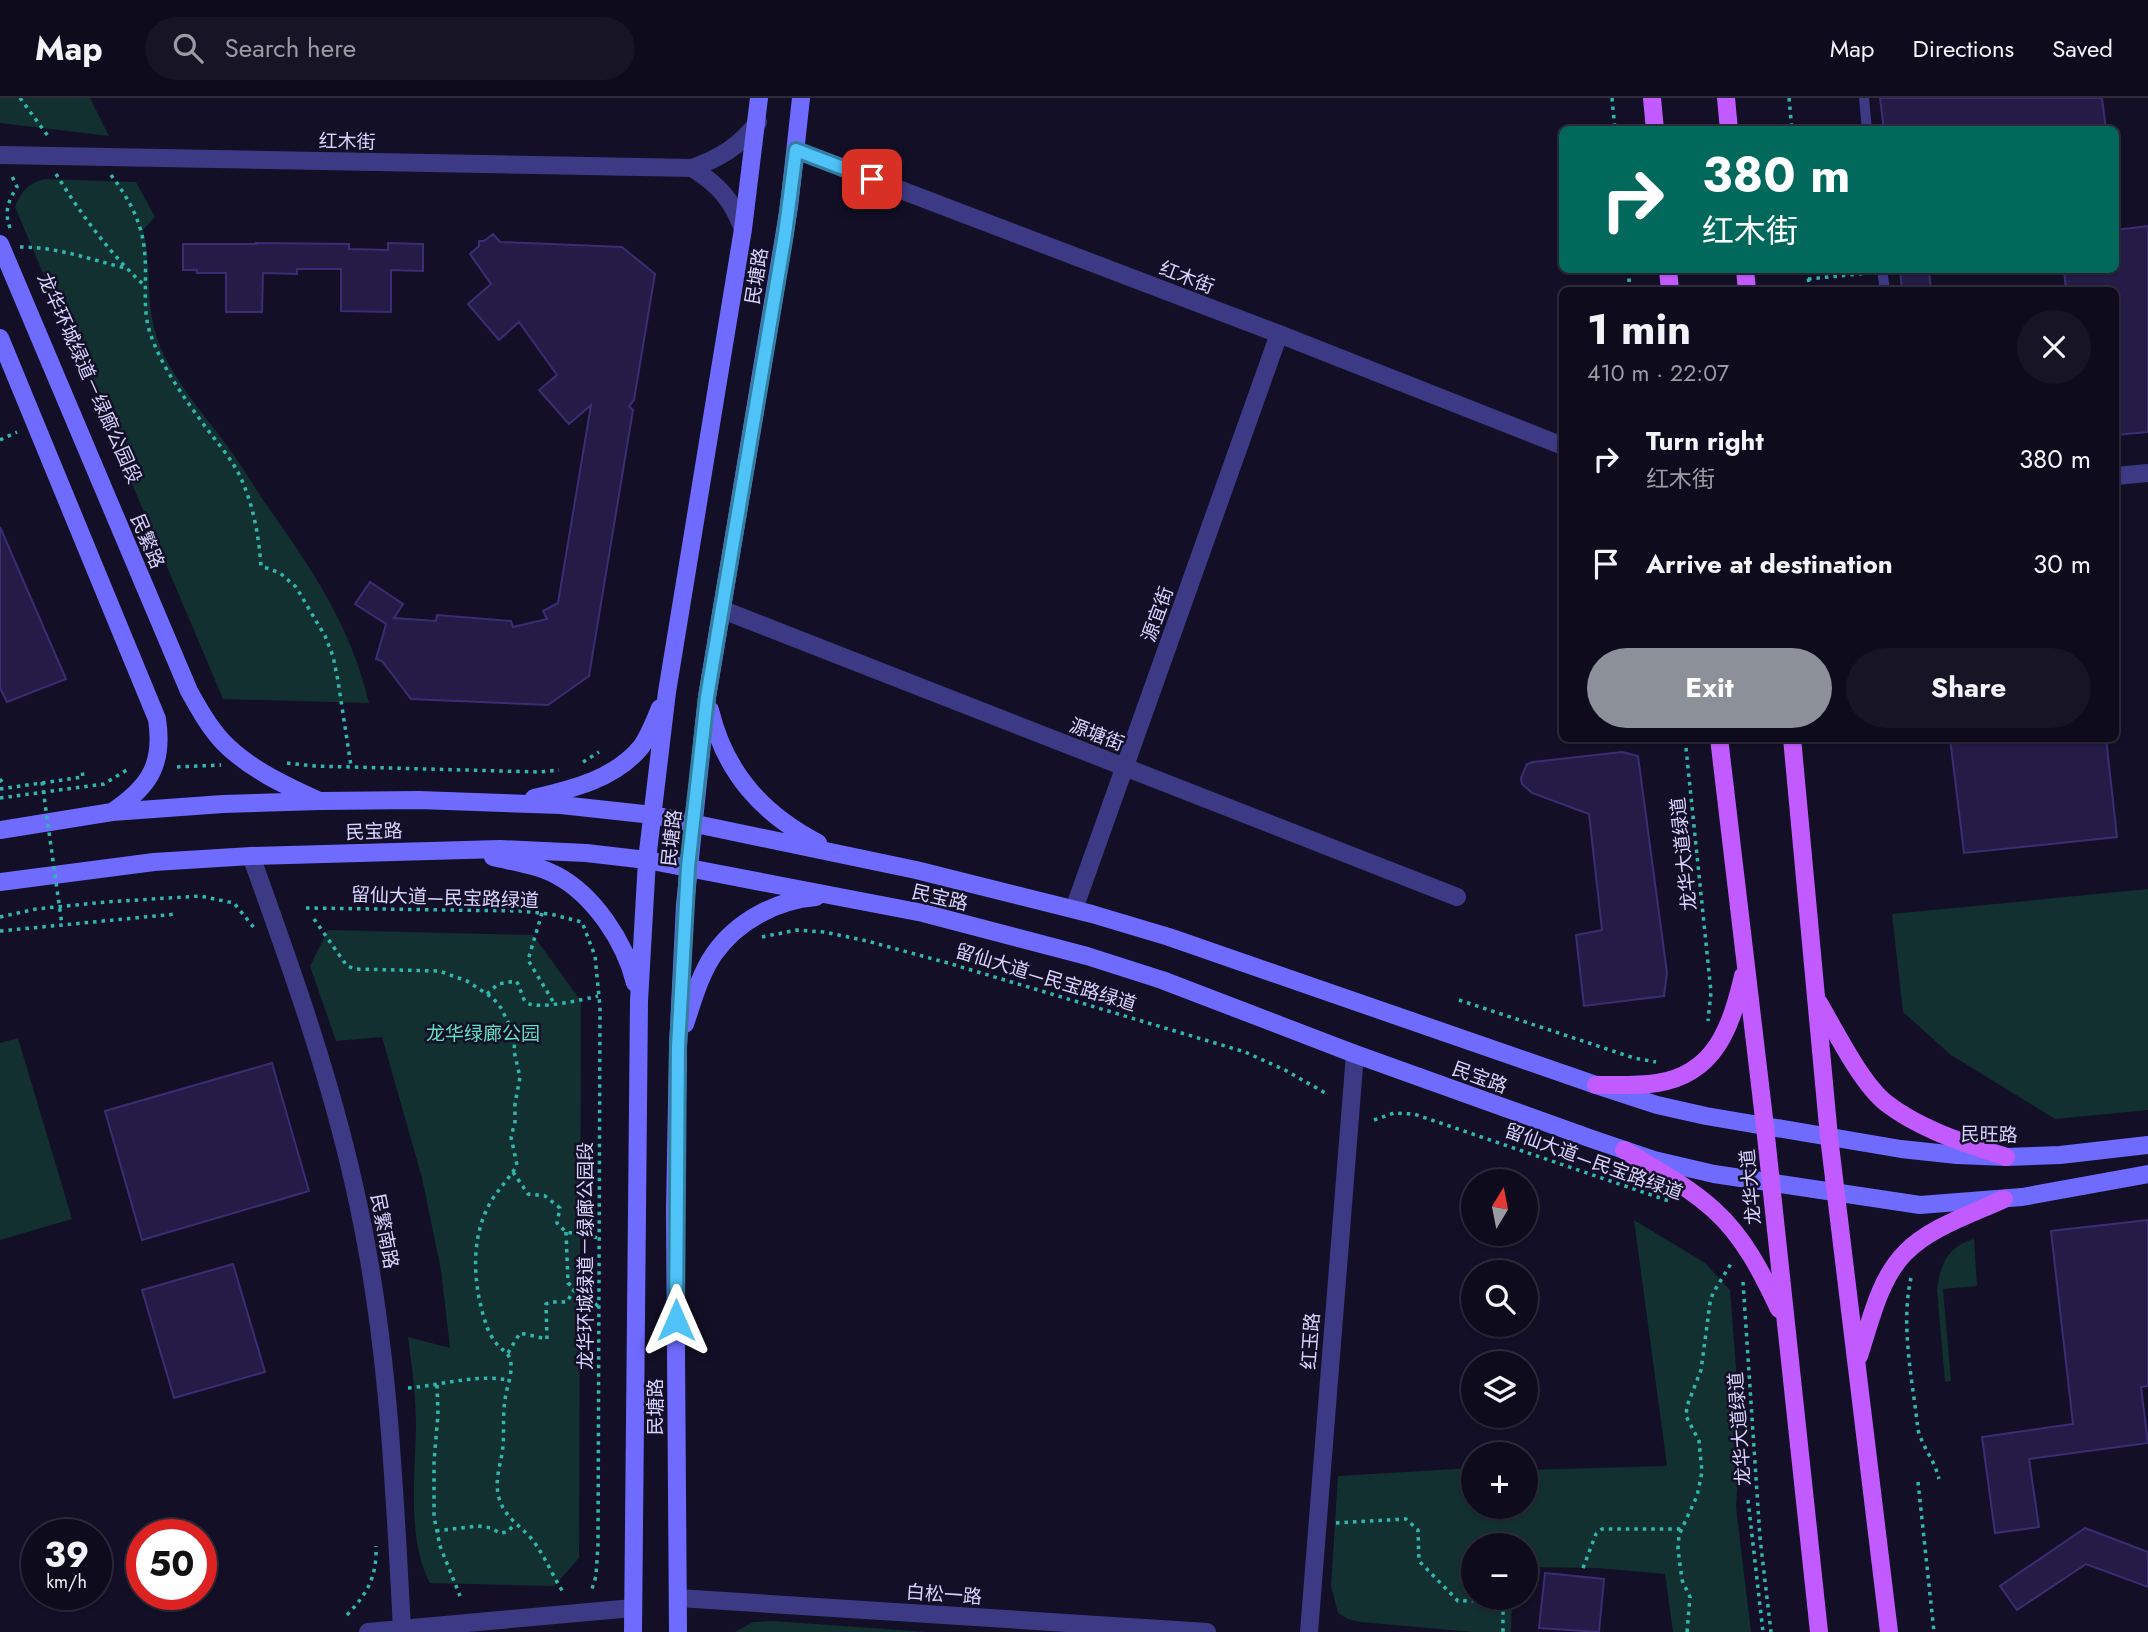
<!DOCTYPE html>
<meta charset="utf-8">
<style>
body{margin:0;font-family:Jost,"Noto Sans SC",sans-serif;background:#171425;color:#f1f3f6;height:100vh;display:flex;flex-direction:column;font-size:26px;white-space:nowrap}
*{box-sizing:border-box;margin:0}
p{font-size:23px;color:#9b9ba3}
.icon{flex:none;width:38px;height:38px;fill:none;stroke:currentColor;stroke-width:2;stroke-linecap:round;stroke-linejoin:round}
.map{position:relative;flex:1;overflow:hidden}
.sheet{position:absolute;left:1559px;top:189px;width:560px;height:455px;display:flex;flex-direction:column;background:#0e0b1c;border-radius:10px;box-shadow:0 2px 5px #0004,0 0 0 2px #2e2b3b}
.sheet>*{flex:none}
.top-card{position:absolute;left:1559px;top:28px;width:560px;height:147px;border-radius:10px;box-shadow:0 2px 5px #0004,0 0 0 2px #2e2b3b;background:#00695c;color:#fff;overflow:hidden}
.needle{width:46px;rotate:10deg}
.fabs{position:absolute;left:1461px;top:1071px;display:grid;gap:14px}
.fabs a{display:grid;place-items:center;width:77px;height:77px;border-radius:50%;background:#0e0b1c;box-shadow:0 2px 5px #0004,0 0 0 2px #2e2b3b;font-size:35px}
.speed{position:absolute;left:21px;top:1421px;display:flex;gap:14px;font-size:35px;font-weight:700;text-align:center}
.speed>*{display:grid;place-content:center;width:91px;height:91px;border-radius:50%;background:#0e0b1c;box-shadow:0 2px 5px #0004,0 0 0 2px #2e2b3b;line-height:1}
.speed small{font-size:18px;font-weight:400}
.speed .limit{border:10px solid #d22;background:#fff;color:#111}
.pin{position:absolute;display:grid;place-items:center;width:60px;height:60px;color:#fff;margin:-30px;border-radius:14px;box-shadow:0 4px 10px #0006}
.me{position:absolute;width:77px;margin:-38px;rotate:0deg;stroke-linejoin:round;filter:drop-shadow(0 0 5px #0008)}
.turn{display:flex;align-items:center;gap:24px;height:147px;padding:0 28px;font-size:32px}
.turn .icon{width:91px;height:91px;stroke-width:2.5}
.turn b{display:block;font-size:49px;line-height:60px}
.round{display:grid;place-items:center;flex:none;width:74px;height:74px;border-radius:37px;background:#171425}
.overview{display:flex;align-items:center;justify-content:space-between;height:119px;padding:0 28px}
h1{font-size:42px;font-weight:700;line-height:52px}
.button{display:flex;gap:14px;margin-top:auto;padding:14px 28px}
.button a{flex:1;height:80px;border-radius:42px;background:#8c9099;color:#fff;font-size:28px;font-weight:700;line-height:80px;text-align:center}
.button a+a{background:#171425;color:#f1f3f6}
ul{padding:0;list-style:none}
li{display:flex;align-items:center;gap:21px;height:105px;padding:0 28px}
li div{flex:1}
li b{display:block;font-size:26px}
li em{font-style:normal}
header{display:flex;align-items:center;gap:42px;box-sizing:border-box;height:98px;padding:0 35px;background:#0e0b1c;border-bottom:2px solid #2e2b3b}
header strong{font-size:33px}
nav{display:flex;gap:38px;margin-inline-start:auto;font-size:24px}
.search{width:490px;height:63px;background:#171425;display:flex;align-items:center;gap:18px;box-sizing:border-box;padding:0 24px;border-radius:38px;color:#9b9ba3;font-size:26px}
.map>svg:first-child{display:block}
.green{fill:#12302f}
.building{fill:#241b47;stroke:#3b2d73;stroke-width:2}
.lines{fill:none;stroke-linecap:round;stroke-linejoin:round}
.path{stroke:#2fb8b0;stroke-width:3.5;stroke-dasharray:3.5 5;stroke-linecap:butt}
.service{stroke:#3d3a85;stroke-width:10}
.minor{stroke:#3d3a85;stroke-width:18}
.tertiary{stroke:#3d3a85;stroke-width:18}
.secondary{stroke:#6f6bff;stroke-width:18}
.primary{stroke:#c25bff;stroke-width:18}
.path-bridge{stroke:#2fb8b0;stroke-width:3.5;stroke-dasharray:3.5 5;stroke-linecap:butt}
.route-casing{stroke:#337fa1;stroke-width:18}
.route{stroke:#4fc3f7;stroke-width:12}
.labels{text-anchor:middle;stroke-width:5;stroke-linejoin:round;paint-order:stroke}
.street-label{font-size:19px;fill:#d9d4ff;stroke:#130f26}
.park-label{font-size:19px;fill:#5fe0c0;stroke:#130f26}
</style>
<header>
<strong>Map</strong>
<div class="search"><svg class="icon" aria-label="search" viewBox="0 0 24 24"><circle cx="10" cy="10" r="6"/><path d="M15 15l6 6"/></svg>Search here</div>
<nav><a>Map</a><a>Directions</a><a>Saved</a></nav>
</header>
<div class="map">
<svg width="2148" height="1534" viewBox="0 0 2148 1534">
<rect width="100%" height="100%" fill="#130f26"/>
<path class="green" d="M0,0H90L109,38L0,25Z
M44,81L136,84L155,119L143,132C154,178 142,211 164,257C181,291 206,319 228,349C243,369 255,391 270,412C314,474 351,529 369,605L223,601L15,109C21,93 28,86 44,81Z
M2148,791V1012L2055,1021L1951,957L1903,914L1892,816Z
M328,832L533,837L581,903L579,1460L554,1488L430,1485C407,1442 415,1378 416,1330C416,1300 412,1269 408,1239L450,1250L441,1172L422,1080L382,939L336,943L310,868Z
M18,940L72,1121L0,1142V945Z
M1634,1122L1705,1165L1730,1192L1741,1335L1736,1409L1751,1534H1673L1665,1476L1597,1470L1526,1469V1447H1474V1500H1512L1511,1534H1474L1360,1524L1348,1521L1338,1515L1331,1488L1338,1378L1473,1370L1474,1409H1526V1372L1667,1368Z
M1974,1141L1977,1188L1943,1191L1951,1283L1945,1284L1937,1192C1940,1167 1948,1148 1974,1141Z
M773,1523L927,1534H735L753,1524Z"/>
<path class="building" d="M1880,0H2102L2106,32H1884Z
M2148,128V334L2116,337V192H2066L2064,172H2116V132Z
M493,136L500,144L622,149L655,176L634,302L629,308L633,312L589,578L548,607L411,601L382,563L376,561L386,526L355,506L370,484L403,506L394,520L436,523L437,517L511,523L513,529L547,521L543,513L558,505L591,307L569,326L539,292L557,277L519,224L499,242L468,206L491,186L470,156L479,148V143H484Z
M256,145L349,146V151L388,152V145L423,146V173L391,172V214L341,213V171H297V176L263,175L262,214H226V175H197V172H183V146H256Z
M1900,172H1929L1931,192H1902Z
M0,429L66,581L7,604L0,590Z
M1950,640H2106L2117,739L1964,755Z
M1622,654L1638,658L1667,875L1664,898L1584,908L1576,837L1602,832L1589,716L1532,695L1522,686L1521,680L1527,666L1533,664Z
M272,965L309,1093L142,1142L105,1013Z
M2148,1122V1288L2141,1289L2148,1345L2029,1361L2039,1429L1995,1435L1982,1339L2073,1326L2051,1133Z
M233,1166L265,1274L174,1300L142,1192Z
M2085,1430L2148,1454V1489L2086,1466L2017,1512L2000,1488Z
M1545,1475L1604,1481L1599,1534L1539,1530Z"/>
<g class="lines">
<path class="path" d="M20,0L48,38
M1612,0L1615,32
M1789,0L1792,32
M56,76C81,116 109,155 144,187
M111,77C130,102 144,128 145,160C147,185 142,210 150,235C162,270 185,301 207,331C220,348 235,365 243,385C254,411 259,440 261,468L280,475L296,489L325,538L333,558L338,583L351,668
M10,130C4,114 8,103 17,89L11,76
M20,149C57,149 89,161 125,170
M1628,172L1630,192
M1807,172L1810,192
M1808,181L1869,175
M0,342L17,334
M1686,650L1711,894L1708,923
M583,664L599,654
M287,665L314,668L540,674L559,672
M177,669L221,667
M0,681L2,684
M0,691L83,679L82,672
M0,700L104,686L130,670
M306,810L520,813L550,816L582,824L595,858L600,909L598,1447L596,1478L591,1494
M542,815L528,862L554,905
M0,819L36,811L106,804L200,798L234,805L255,831
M314,821L347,868L355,871L439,873L467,883L493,900L501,910L515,938L514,953L520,979L515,1006V1024L511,1039L517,1067C508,1083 494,1095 487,1111C470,1146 474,1191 486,1226C488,1233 492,1240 496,1245C502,1253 510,1254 511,1266C512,1278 506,1291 505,1302C502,1320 505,1338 502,1356C499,1372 494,1386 500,1403C506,1421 523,1429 534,1444C545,1459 553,1478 563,1494
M0,833L176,816
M762,839L797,832L824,834L867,843L948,865L1245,954L1285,972L1327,996
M487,896L498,886L516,883C521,889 521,899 526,904C534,913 586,901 598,898
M1459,902L1634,960L1656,964
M1374,1022L1394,1015L1414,1016L1669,1103
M513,1074L528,1096L545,1098L560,1110L557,1125L566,1134L599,1140
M566,1134L568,1185L598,1208
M1911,1180C1900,1228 1913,1284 1918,1332C1923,1350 1935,1363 1939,1381
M1743,1184L1760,1440L1771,1534
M508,1255L520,1235L547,1241L546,1206L552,1204H567L575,1190
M437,1287L438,1316L434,1364V1419L440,1448L460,1498
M408,1290C444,1287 473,1276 509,1282
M1918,1384L1934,1534
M1748,1402L1763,1534
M1336,1425L1406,1421L1418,1432L1419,1463L1458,1503L1503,1502V1534
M436,1433L478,1428L491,1430L500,1435L507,1434L515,1426
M1583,1470L1596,1436L1602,1431H1681
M347,1517C368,1495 377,1478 376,1448
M1687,1534L1690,1499L1682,1482L1678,1451L1679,1437L1697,1398L1702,1374L1699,1343L1686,1318L1687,1308L1701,1272L1710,1205L1713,1195L1732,1164"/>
<path class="service" d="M1864,0L1867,32
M1882,172L1885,192"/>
<path class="minor" d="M796,52L1279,236L1563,348
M0,57L692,70C720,60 740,48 758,24
M692,70C719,87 732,102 743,131
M2116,378L2148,375
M723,512L1457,799
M251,758C290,866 329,975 354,1087C388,1234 394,1382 402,1531
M1074,811L1279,236"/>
<path class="tertiary" d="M678,1500L1207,1534
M368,1534L633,1510
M1309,1534L1355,956"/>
<path class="secondary" d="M0,146L189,593C199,611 209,629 223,644C248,670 284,687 317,702
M0,240L157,621C164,667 149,689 112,714
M710,612C725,674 761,715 818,745
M534,700C572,691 615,681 641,649C649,638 655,622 660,610
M0,732L112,714L223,706L320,703L419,702L561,707L653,717L916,772L1092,816L1169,839L1596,987L1657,1007L1706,1018L1901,1051L1957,1057L2006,1059L2060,1057L2148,1047
M493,759C514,764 537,767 556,777C594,797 625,844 635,885
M0,784L154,764L251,758L500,751L586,755L647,762L923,815L1087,858L1162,882L1355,956L1592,1041L1654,1062L1714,1076L1920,1107L2022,1099L2148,1076
M685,926C693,903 700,876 714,856C737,823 777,802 816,799
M633,1534L639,903L647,762L667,594L743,131L759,0
M678,1534L675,1113L678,949L685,807L707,599L789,109L801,0"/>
<path class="primary" d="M1652,0L1655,32
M1726,0L1729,32
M1668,172L1670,192
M1745,172L1747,192
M1719,640L1765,1029L1819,1534
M1792,640L1829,1039L1889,1534
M1819,905C1836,934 1861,985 1886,1005C1921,1032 1965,1045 2006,1059
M1596,987C1616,987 1637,988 1657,985C1716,976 1731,928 1743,878
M1624,1052C1655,1071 1688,1088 1714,1112C1744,1139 1762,1175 1779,1211
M1859,1258C1870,1225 1879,1181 1905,1155C1930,1129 1972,1116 2004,1101"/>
<path class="path-bridge" d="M42,684L62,827"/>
</g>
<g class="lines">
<defs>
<path id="route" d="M676,1222L678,949L688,769L707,599L785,136L796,52L872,81"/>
</defs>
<use href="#route" class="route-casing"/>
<use href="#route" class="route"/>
</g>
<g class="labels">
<g class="street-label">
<text transform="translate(347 43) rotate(1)" y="7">红木街</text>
<text transform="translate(756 178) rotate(-81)" y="7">民塘路</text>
<text transform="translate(1187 179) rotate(21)" y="7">红木街</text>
<text transform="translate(90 280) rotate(66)" y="7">龙华环城绿道－绿廊公园段</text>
<text transform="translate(148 443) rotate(67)" y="7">民繁路</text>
<text transform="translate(1157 516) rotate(-70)" y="7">源宜街</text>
<text transform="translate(1097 636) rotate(21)" y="7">源塘街</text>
<text transform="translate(374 733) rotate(-2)" y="7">民宝路</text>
<text transform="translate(671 740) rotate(-84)" y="7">民塘路</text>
<text transform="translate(1683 756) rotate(-96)" y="7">龙华大道绿道</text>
<text transform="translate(445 799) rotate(2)" y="7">留仙大道—民宝路绿道</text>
<text transform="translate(940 799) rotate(13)" y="7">民宝路</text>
<text transform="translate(1046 879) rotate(17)" y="7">留仙大道—民宝路绿道</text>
<text transform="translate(1480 979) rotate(20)" y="7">民宝路</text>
<text transform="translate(1989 1036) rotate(1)" y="7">民旺路</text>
<text transform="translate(1594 1063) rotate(20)" y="7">留仙大道—民宝路绿道</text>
<text transform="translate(1750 1089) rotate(-95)" y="7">龙华大道</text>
<text transform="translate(385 1133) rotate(79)" y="7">民繁南路</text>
<text transform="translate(585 1158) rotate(-90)" y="7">龙华环城绿道－绿廊公园段</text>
<text transform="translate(1310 1243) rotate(-86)" y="7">红玉路</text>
<text transform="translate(655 1309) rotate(-90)" y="7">民塘路</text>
<text transform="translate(1739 1331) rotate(-94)" y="7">龙华大道绿道</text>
<text transform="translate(944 1496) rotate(4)" y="7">白松一路</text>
</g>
<g class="park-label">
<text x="483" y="942">龙华绿廊公园</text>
</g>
</g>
</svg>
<div class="fabs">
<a><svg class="needle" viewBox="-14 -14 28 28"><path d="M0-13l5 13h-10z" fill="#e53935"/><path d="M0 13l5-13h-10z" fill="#9b9ba3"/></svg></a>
<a><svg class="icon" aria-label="search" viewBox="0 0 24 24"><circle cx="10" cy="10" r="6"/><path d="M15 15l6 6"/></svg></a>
<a><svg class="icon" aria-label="layers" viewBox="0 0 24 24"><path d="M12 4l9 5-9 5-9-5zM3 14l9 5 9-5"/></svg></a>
<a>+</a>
<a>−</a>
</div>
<div class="speed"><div>39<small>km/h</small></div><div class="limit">50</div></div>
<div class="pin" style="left:872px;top:81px;background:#d93025"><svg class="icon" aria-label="arrive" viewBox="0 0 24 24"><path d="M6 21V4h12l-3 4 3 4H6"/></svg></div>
<svg class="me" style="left:676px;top:1222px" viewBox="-20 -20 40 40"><path d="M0-17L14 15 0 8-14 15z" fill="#4fc3f7" stroke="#fff" stroke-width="4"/></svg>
<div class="top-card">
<div class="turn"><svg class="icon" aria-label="right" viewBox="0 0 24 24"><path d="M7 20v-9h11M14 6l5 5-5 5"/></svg><div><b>380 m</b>红木街</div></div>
</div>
<section class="sheet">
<div class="overview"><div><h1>1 min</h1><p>410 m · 22:07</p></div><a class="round"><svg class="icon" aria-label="close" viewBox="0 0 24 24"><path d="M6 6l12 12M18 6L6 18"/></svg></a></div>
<ul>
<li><svg class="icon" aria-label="right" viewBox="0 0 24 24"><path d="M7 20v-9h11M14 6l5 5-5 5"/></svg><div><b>Turn right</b><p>红木街</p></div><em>380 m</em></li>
<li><svg class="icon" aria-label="arrive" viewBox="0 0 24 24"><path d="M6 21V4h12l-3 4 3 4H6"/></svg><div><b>Arrive at destination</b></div><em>30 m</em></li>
</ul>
<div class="button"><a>Exit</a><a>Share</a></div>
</section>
</div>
